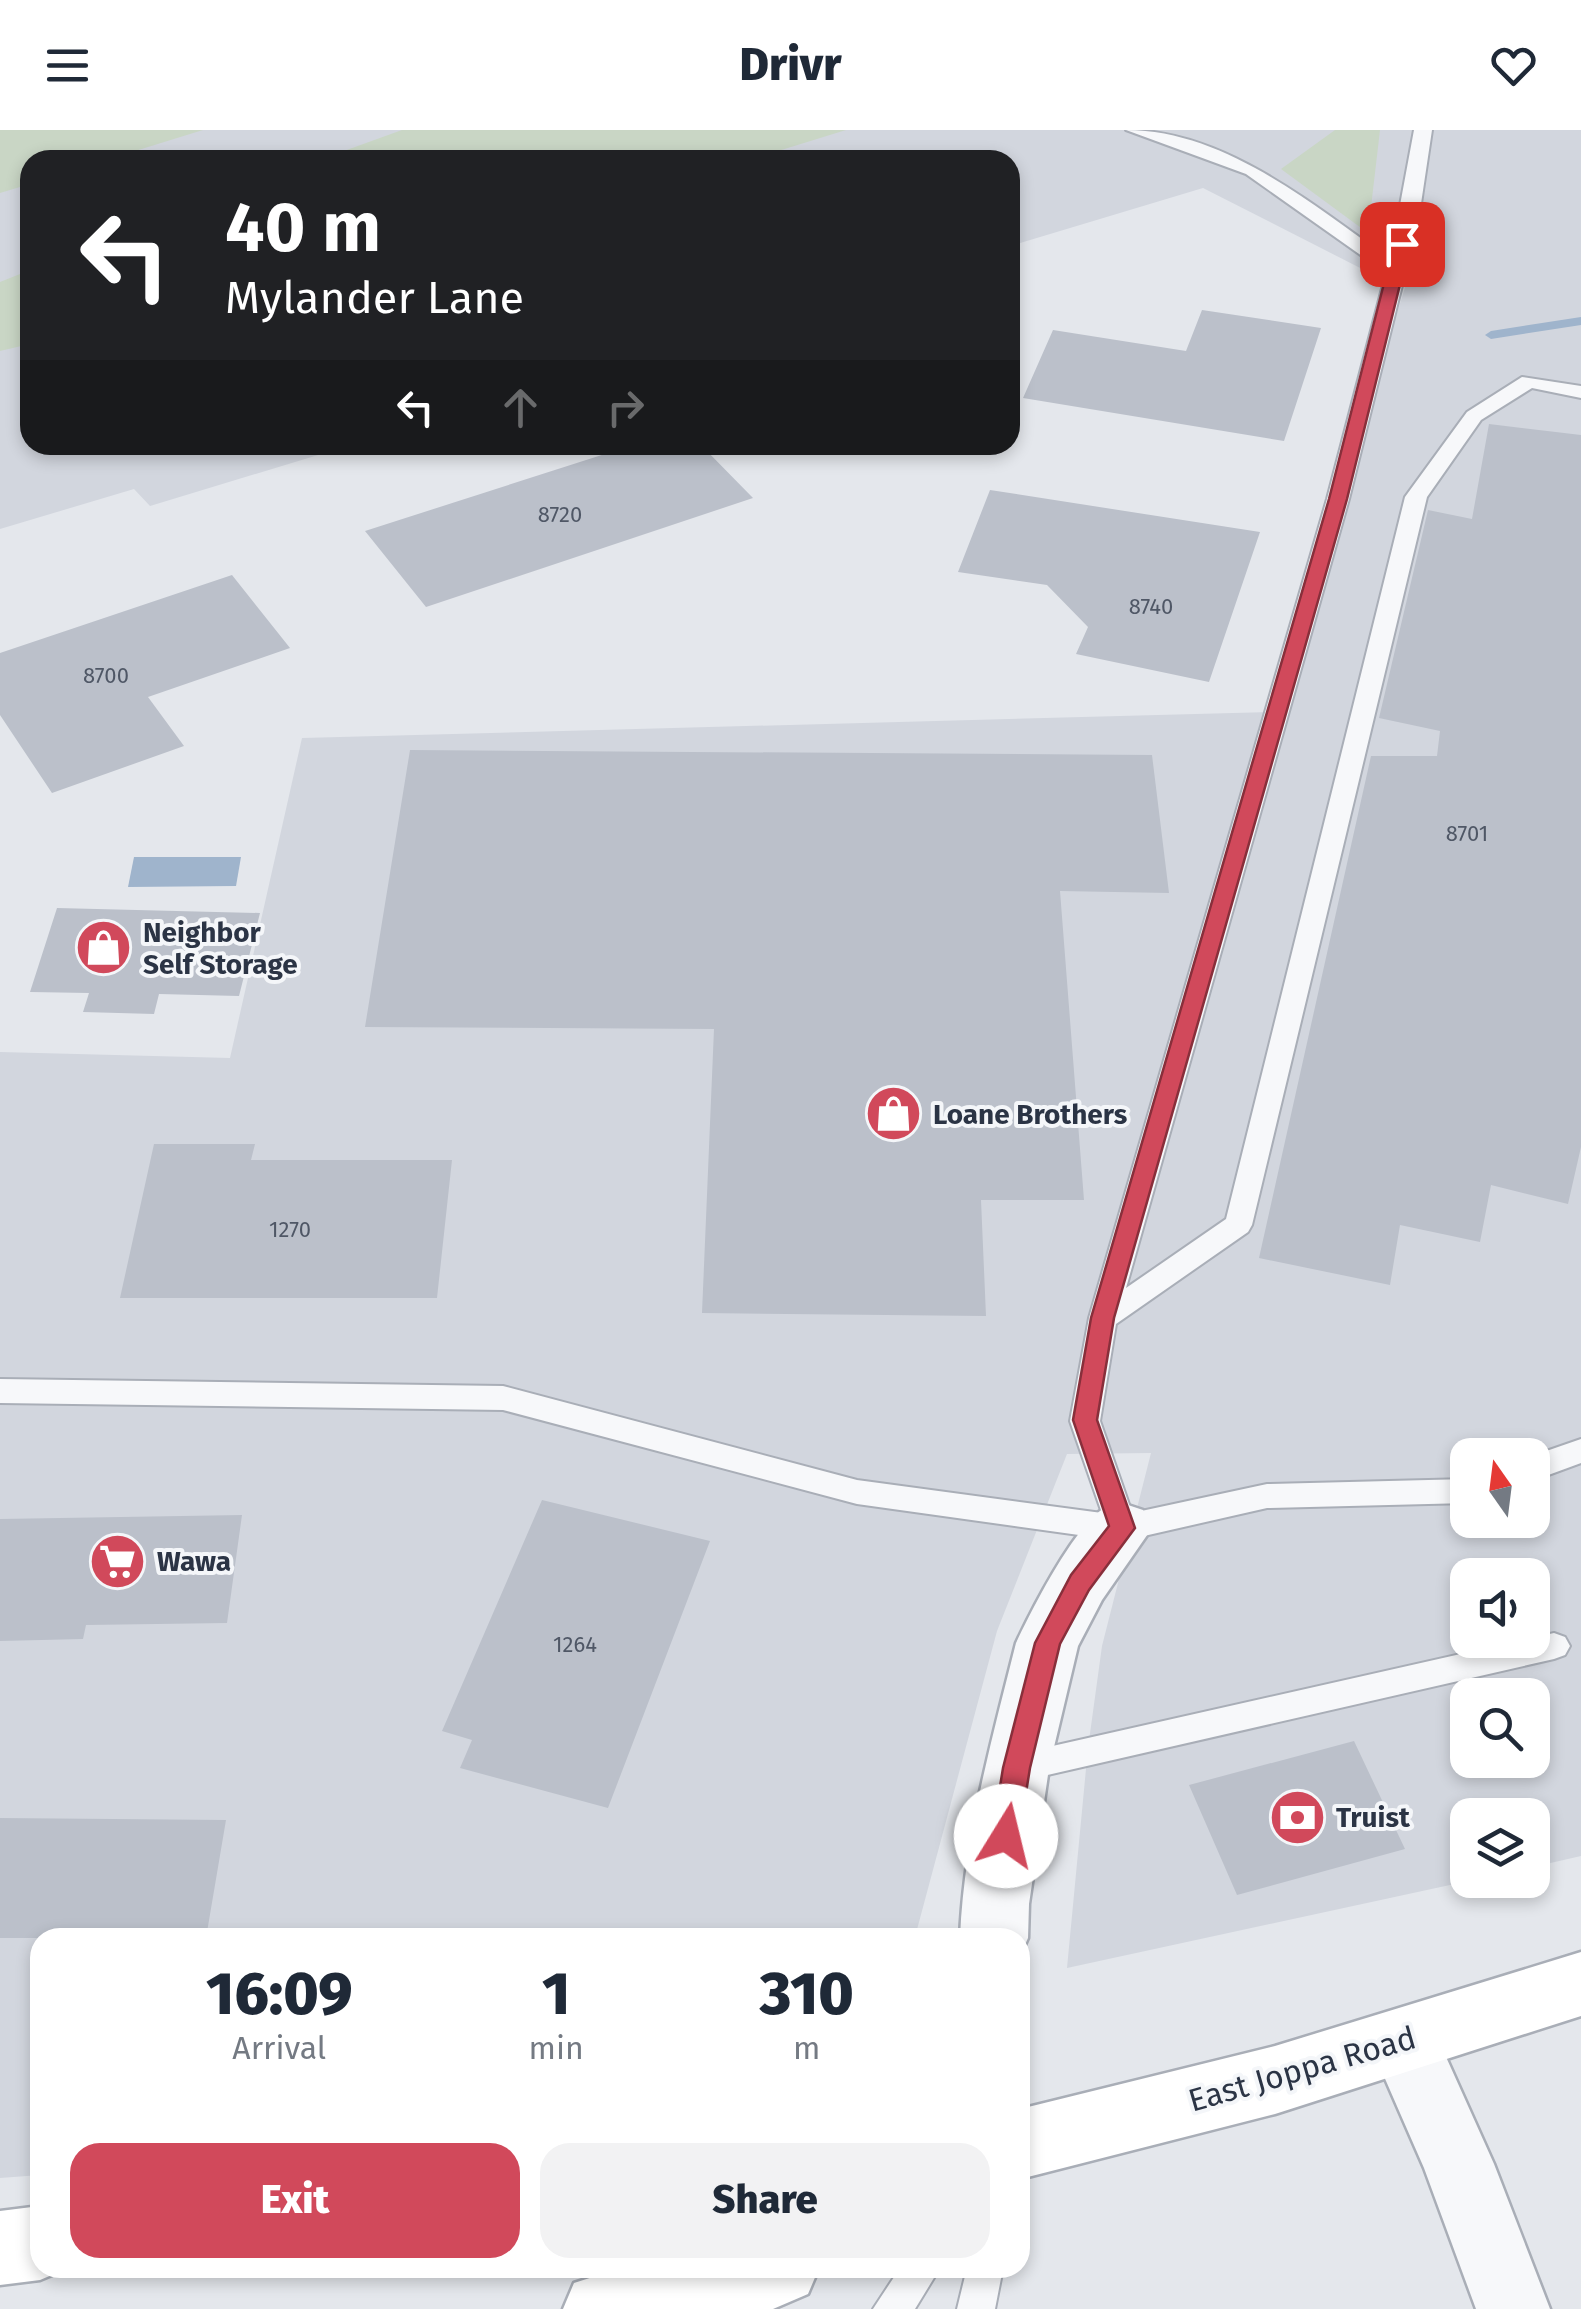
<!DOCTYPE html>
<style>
body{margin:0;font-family:"Fira Sans",sans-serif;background:#f2f2f3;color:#1f2937;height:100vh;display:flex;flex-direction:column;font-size:38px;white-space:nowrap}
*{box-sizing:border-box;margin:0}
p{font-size:32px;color:#747a83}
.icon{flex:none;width:55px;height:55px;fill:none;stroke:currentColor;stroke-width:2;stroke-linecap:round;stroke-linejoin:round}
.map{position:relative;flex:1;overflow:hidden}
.details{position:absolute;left:30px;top:1798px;width:1000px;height:350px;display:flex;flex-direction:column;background:#fff;border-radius:30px;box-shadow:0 5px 15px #0003}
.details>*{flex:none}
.top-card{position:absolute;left:20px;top:20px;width:1000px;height:305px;border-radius:30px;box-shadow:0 5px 15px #0003;background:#202124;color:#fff;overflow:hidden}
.needle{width:65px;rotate:346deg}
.buttons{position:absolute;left:1450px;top:1308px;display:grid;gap:20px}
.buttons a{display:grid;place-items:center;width:100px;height:100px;border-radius:20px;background:#fff;box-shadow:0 5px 15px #0003;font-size:50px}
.pin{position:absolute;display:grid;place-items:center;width:85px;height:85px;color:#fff;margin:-42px;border-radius:20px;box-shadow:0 5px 15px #0006}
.me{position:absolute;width:110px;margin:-55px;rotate:9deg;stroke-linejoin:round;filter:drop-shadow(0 0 8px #0008)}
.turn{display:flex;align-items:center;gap:35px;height:210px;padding:0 40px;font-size:45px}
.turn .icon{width:130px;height:130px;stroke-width:2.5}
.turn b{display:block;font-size:70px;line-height:85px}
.lanes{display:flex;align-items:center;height:95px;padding:0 40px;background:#0003;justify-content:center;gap:50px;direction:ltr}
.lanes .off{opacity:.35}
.eta{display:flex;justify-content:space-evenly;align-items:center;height:170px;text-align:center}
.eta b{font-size:60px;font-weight:800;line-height:70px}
.primary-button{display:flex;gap:20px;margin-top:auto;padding:20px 40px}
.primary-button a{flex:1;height:115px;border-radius:30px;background:#d1495b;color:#fff;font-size:40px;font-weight:800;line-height:115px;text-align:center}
.primary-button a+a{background:#f2f2f3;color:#1f2937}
header{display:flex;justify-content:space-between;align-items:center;height:130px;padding:0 40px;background:#fff;font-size:45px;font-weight:800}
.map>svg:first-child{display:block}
.built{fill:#d2d6de;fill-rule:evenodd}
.green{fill:#c9d6c5}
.water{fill:#9fb4cc}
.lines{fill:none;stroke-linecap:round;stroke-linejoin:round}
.stream{fill:#9fb4cc;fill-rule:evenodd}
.building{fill:#bbc0ca}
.lane-casing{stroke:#a9aeb7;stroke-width:4}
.street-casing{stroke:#a9aeb7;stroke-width:5}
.secondary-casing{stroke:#a9aeb7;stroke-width:5}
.lane{fill:#f7f8fa;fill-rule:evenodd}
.street{fill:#f7f8fa;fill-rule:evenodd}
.secondary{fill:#fff;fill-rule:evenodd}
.route{fill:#d1495b;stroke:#882f3b;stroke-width:2.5}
.labels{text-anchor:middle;stroke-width:8;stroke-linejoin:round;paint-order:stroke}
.number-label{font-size:22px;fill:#4f5766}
.poi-label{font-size:28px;font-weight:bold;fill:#2b3445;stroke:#f4f6f9;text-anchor:start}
.near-street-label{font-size:32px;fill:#2b3445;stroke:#f4f6f9}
</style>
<header><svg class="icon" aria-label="menu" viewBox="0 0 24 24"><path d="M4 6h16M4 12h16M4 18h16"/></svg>Drivr<svg class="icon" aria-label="heart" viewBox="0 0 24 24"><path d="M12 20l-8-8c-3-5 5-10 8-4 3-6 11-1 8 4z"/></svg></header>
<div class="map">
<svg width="1581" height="2179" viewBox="0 0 1581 2179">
<rect width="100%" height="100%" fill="#e4e7ec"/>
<path class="built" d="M0,0H1581V1726L1533,1737L1532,1685H1468V1750H1473L1067,1838L1088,1618L1102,1516L1151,1323L1067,1324L997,1501L915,1807L40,1808V2045L0,2048V922L230,928L302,608L1271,582L1408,148L1374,145L1203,58L1010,116V30H30V315H351L150,376L134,359L0,399ZM1468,1325H1532V1390H1468ZM1468,1445H1532V1510H1468ZM1468,1565H1532V1630H1468Z"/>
<path class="green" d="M0,0H203L106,30H30V54L0,63Z
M402,0H846L749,30H319Z
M1335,0H1380L1368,103L1281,39Z
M30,140V214L0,221V152Z"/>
<path class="water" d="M134,727H241L236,756L128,757Z"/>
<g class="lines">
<path class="stream" d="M1581,187V195L1491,209L1485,205L1491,201Z"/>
</g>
<path class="building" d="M1202,180L1321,198L1284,311L1023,268L1053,200L1186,221Z
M1489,294L1581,305V1017L1568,1074L1491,1055L1480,1112L1400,1095L1390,1155L1259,1128L1371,626H1437L1440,601L1379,588L1428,380L1472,389Z
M633,315H701L753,368L426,477L365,401Z
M990,360L1260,402L1209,552L1076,524L1088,497L1047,455L958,442Z
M232,445L290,518L148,567L184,616L52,663L0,585V523Z
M410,620L1152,625L1169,763L1060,761L1084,1070H981L986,1186L702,1183L714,899L365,897Z
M57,778L260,783L239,866L159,864L154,884L83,882L89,863L30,862Z
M154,1014H255L251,1030H452L437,1168H120Z
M542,1370L710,1411L608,1678L460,1638L472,1610L442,1601Z
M242,1385L227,1493L86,1495L83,1509L0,1511V1389Z
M1354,1611L1405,1719L1237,1765L1189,1655Z
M0,1688L226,1690L206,1808H0Z"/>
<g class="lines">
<defs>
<path id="lane" d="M1126,0C1225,0 1313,75 1390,129L1414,0H1432L1419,87L1349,369L1126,1158L1226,1089L1405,367L1467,282L1522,247L1581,256V268L1532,258L1481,290L1427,367L1252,1095L1248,1102L1116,1194L1100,1291L1132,1383L1267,1354L1468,1349V1373L1267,1378L1122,1411L857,1374L503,1280L0,1273V1249L503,1256L857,1350L1102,1383L1070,1291L1089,1188L1327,369L1386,143L1246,44Z
M1581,1309V1333L1532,1351V1326Z
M1554,1503L1565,1507L1570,1516L1565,1525L1554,1529L1017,1652L1006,1648L1001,1638L1006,1628L1017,1624Z
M900,2138H940L915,2179H873Z
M967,2138H1003L995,2179H957Z"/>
<path id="street" d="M1122,1373L1143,1380L1152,1398L1102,1470L1078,1516L1049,1638L1029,1774L1028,1808L1020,1826V1808H960C964,1708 992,1609 1016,1513C1032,1479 1071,1403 1100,1381C1105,1377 1116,1375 1122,1373Z
M1404,1879L1429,1889L1494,2034L1550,2179H1476L1424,2038L1369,1912L1379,1889Z"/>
<path id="secondary" d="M1581,1822V1886L1275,1984L1020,2049V1979L1275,1916Z
M40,2076V2138L66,2139L40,2150L0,2155V2081Z
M621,2138H819L808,2164L773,2179H563L574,2153Z"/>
</defs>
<use href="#lane" class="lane-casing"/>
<use href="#street" class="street-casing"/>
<use href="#secondary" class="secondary-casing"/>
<use href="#lane" class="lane"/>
<use href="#street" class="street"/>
<use href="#secondary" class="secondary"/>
</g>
<path class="route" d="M1402,109L1410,114L1347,369L1114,1188L1097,1290L1135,1398L1089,1460L1060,1514L1030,1638L1019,1706L1015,1715L1006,1719L996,1715L992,1706L1003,1638L1035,1513L1071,1445L1109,1396L1073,1290L1091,1188L1329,369L1394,114Z"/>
<defs>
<symbol id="shop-disc" viewBox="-11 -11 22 22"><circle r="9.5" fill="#d1495b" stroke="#f4f6f9"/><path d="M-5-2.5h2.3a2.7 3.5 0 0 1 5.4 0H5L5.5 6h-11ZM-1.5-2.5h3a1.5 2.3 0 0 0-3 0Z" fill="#fff"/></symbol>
<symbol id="supermarket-disc" viewBox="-11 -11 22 22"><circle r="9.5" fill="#d1495b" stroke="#f4f6f9"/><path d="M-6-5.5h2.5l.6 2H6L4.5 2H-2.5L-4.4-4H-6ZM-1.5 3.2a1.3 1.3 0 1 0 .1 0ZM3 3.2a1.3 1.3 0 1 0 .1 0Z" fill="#fff"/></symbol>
<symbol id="bank-disc" viewBox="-11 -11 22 22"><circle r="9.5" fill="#d1495b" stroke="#f4f6f9"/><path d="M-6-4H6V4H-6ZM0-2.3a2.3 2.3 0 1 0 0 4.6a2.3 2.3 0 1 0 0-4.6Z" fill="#fff"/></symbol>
</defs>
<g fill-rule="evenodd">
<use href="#shop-disc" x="72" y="786" width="63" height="63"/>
<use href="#shop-disc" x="862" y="952" width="63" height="63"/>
<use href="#supermarket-disc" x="86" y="1400" width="63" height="63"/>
<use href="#bank-disc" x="1266" y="1656" width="63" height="63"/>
</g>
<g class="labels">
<g class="number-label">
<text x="560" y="392">8720</text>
<text x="1151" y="484">8740</text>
<text x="106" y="553">8700</text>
<text x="1467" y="711">8701</text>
<text x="290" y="1107">1270</text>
<text x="575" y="1522">1264</text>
</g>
<g class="poi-label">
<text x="143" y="812">Neighbor<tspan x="143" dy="32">Self Storage</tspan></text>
<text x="933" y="994">Loane Brothers</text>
<text x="157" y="1441">Wawa</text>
<text x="1336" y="1697">Truist</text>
</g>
<g class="near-street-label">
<text transform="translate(1302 1939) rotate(-16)" y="11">East Joppa Road</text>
</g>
</g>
</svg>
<div class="buttons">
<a><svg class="needle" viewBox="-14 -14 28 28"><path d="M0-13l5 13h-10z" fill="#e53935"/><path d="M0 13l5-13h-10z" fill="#747a83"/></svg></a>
<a><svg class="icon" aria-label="sound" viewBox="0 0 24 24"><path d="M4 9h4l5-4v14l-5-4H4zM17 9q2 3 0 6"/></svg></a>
<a><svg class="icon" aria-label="search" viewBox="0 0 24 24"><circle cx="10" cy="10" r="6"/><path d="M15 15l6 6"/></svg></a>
<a><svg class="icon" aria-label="layers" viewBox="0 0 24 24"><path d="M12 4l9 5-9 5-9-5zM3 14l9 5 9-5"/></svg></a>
</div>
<div class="pin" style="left:1402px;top:114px;background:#d93025"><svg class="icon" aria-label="arrive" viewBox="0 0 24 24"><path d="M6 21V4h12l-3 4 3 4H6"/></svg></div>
<svg class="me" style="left:1006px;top:1706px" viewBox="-20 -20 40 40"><circle r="19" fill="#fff"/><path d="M0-13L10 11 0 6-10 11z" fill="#d1495b"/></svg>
<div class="top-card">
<div class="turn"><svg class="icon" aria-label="left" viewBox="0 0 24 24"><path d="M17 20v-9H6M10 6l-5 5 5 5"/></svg><div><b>40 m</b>Mylander Lane</div></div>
<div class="lanes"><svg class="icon" aria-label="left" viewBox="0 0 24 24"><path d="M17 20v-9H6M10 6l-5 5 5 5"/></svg><svg class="icon off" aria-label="ahead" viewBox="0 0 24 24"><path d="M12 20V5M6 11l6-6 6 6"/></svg><svg class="icon off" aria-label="right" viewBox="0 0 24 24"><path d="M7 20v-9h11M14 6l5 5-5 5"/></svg></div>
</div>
<section class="details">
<div class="eta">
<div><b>16:09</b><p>Arrival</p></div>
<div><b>1</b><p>min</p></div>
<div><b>310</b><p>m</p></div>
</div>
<div class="primary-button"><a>Exit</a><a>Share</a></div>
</section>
</div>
